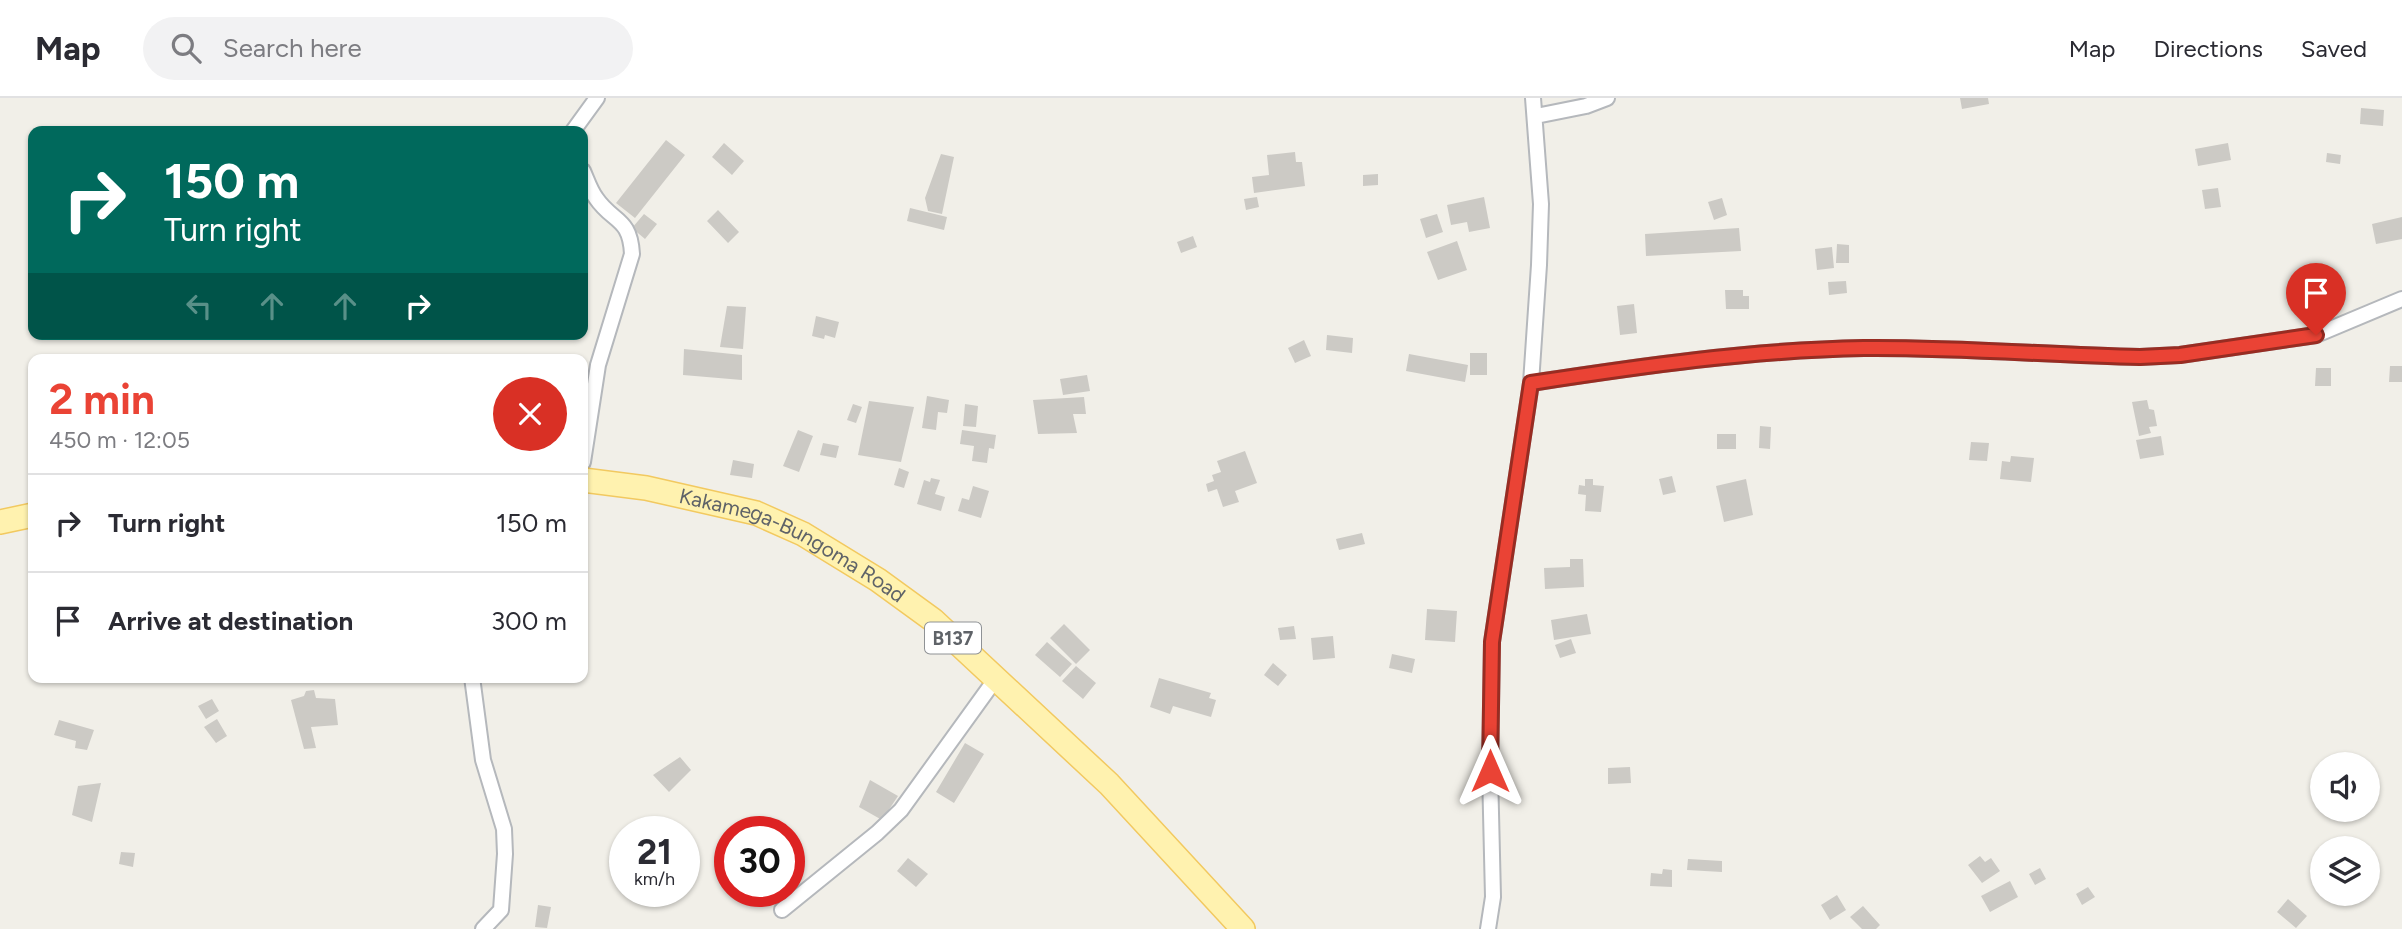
<!DOCTYPE html>
<meta charset="utf-8">
<style>
body{margin:0;font-family:Figtree,sans-serif;background:#f2f2f3;color:#2b2b33;height:100vh;display:flex;flex-direction:column;font-size:26px;white-space:nowrap}
*{box-sizing:border-box;margin:0}
p{font-size:23px;color:#7c7c81}
.icon{flex:none;width:38px;height:38px;fill:none;stroke:currentColor;stroke-width:2;stroke-linecap:round;stroke-linejoin:round}
.map{position:relative;flex:1;overflow:hidden}
.panel{position:absolute;left:28px;top:256px;width:560px;height:329px;display:flex;flex-direction:column;background:#fff;border-radius:14px;box-shadow:0 2px 5px #0004}
.panel>*{flex:none}
.banner{position:absolute;left:28px;top:28px;width:560px;height:214px;border-radius:14px;box-shadow:0 2px 5px #0004;background:#00695c;color:#fff;overflow:hidden}
.buttons{position:absolute;left:2310px;top:654px;display:grid;gap:14px}
.buttons a{display:grid;place-items:center;width:70px;height:70px;border-radius:50%;background:#fff;box-shadow:0 2px 5px #0004;font-size:35px}
.speed{position:absolute;left:609px;top:718px;display:flex;gap:14px;font-size:35px;font-weight:700;text-align:center}
.speed>*{display:grid;place-content:center;width:91px;height:91px;border-radius:50%;background:#fff;box-shadow:0 2px 5px #0004;line-height:1}
.speed small{font-size:18px;font-weight:400}
.speed .limit{border:10px solid #d22;background:#fff;color:#111}
.pin{position:absolute;display:grid;place-items:center;width:60px;height:60px;color:#fff;margin:-72px -30px;border-radius:50% 50% 50% 0;rotate:-45deg;box-shadow:0 0 7px #0007}
.pin .icon{rotate:45deg}
.me{position:absolute;width:77px;margin:-38px;rotate:0deg;stroke-linejoin:round;filter:drop-shadow(0 0 5px #0008)}
.turn{display:flex;align-items:center;gap:24px;height:147px;padding:0 21px;font-size:32px}
.turn .icon{width:91px;height:91px;stroke-width:2.5}
.turn b{display:block;font-size:49px;line-height:60px}
.lanes{display:flex;align-items:center;height:66px;padding:0 21px;background:#0003;justify-content:center;gap:35px;direction:ltr}
.lanes .off{opacity:.35}
.round{display:grid;place-items:center;flex:none;width:74px;height:74px;border-radius:37px;background:#f2f2f3}
.overview{display:flex;align-items:center;justify-content:space-between;height:119px;padding:0 21px}
h1{font-size:42px;font-weight:700;line-height:52px;color:#ea4335}
ul{padding:0;list-style:none}
li{display:flex;align-items:center;gap:21px;height:98px;padding:0 21px;border-top:2px solid #e1e1e2}
li div{flex:1}
li b{display:block;font-size:26px}
li em{font-style:normal}
header{display:flex;align-items:center;gap:42px;box-sizing:border-box;height:98px;padding:0 35px;background:#fff;border-bottom:2px solid #e1e1e2}
header strong{font-size:33px}
nav{display:flex;gap:38px;margin-inline-start:auto;font-size:24px}
.search{width:490px;height:63px;background:#f2f2f3;display:flex;align-items:center;gap:18px;box-sizing:border-box;padding:0 24px;border-radius:38px;color:#7c7c81;font-size:26px}
.map>svg:first-child{display:block}
.building{fill:#cccac5}
.lines{fill:none;stroke-linecap:round;stroke-linejoin:round}
.street-casing{stroke:#b5b8bc;stroke-width:18}
.primary-casing{stroke:#f2c960;stroke-width:26}
.street{stroke:#fff;stroke-width:14}
.primary{stroke:#fff2af;stroke-width:23}
.route-casing{stroke:#982c22;stroke-width:18}
.route{stroke:#ea4335;stroke-width:12}
.labels{text-anchor:middle;stroke-width:6;stroke-linejoin:round;paint-order:stroke}
.shield{fill:#fff;stroke:#8f9295;stroke-width:2}
.shield-label{font-size:19px;font-weight:bold;fill:#5f6368}
.street-label{font-size:21px;fill:#5f6368;stroke:#fff}
</style>
<header>
<strong>Map</strong>
<div class="search"><svg class="icon" aria-label="search" viewBox="0 0 24 24"><circle cx="10" cy="10" r="6"/><path d="M15 15l6 6"/></svg>Search here</div>
<nav><a>Map</a><a>Directions</a><a>Saved</a></nav>
</header>
<div class="map">
<svg width="2402" height="831" viewBox="0 0 2402 831">
<rect width="100%" height="100%" fill="#f1efe8"/>
<path class="building" d="M1960,0H1988L1989,6L1962,11Z
M2361,10L2384,12L2383,28L2360,26Z
M666,42L685,57L635,120L616,105Z
M724,45L744,63L732,77L712,59Z
M2228,45L2231,62L2198,68L2195,51Z
M1295,54L1296,64H1302L1305,88L1254,95L1252,79L1269,77L1267,57Z
M2327,55L2341,57L2340,66L2326,64Z
M941,56L954,59L942,116L928,113L925,100Z
M1378,76V87L1363,88V77Z
M2218,90L2221,109L2205,111L2202,92Z
M1257,99L1259,109L1246,112L1244,101Z
M1484,99L1490,130L1469,134L1467,124L1451,127L1447,107Z
M1722,100L1727,117L1714,122L1708,104Z
M910,110L947,119L944,132L907,123Z
M718,112L739,134L728,145L707,123Z
M644,116L657,126L645,141L632,130Z
M1437,116L1443,134L1426,140L1420,121Z
M2402,119V141L2376,146L2372,126Z
M1739,130L1741,153L1646,158L1645,136Z
M1193,138L1197,149L1181,155L1177,144Z
M1457,143L1467,172L1438,182L1427,154Z
M1837,146L1849,147V165H1836Z
M1832,149L1834,170L1817,172L1815,151Z
M1846,183L1847,195L1829,197L1828,184Z
M1725,192H1743V198H1749V211H1726Z
M2337,195V205L2319,206L2318,196Z
M1634,206L1637,235L1620,237L1617,208Z
M727,208L746,209L743,251L720,249Z
M816,218L839,224L835,240L825,237L824,241L812,238Z
M1327,237L1353,240L1352,255L1326,252Z
M1304,242L1311,258L1295,265L1288,250Z
M684,251L742,257V282L683,277Z
M1470,255H1487V277H1470Z
M1409,256L1468,267L1465,284L1406,273Z
M2390,268H2402V284H2389Z
M2316,270H2331V288H2315Z
M1087,277L1090,293L1063,297L1060,281Z
M927,298L949,302L947,315L938,314L936,332L922,330Z
M1084,299L1086,316H1073L1077,335L1038,336L1033,302Z
M2147,302L2149,311L2154,312L2157,328L2149,329L2151,335L2139,338L2132,304Z
M869,303L914,309L901,364L858,357Z
M853,306L862,309L856,325L847,322Z
M965,306L978,308L976,329L963,328Z
M1760,328L1771,329L1770,351L1759,350Z
M798,332L813,338L799,374L783,368Z
M962,332L996,337L994,351L989,350L987,365L972,363L974,348L960,346Z
M1717,336H1736V351H1717Z
M2161,338L2164,357L2140,361L2136,342Z
M1971,344L1989,345L1987,363L1969,362Z
M823,345L839,348L836,360L820,357Z
M1245,353L1257,385L1235,393L1239,404L1223,409L1217,391L1208,394L1206,386L1214,383L1212,377L1221,374L1217,363Z
M2011,358L2034,360L2031,384L2000,381L2002,363L2010,364Z
M733,362L754,366L752,380L730,377Z
M899,370L909,374L904,390L894,387Z
M1672,378L1676,394L1663,397L1659,381Z
M931,380L940,382L935,396L945,399L941,413L917,406L924,382L930,384Z
M1585,381H1593V387L1604,388L1601,414L1585,413L1586,397L1578,396L1579,387L1585,388Z
M1746,381L1753,417L1724,424L1716,388Z
M973,388L989,393L981,420L958,413L962,400L969,402Z
M1362,435L1365,446L1339,452L1336,441Z
M1570,461H1583L1584,489L1545,491L1544,470L1570,469Z
M1427,511L1457,513L1455,544L1425,542Z
M1587,516L1591,536L1554,542L1551,522Z
M1064,526L1090,552L1076,566L1050,540Z
M1294,528L1296,541L1280,542L1278,530Z
M1333,538L1335,560L1313,562L1311,540Z
M1571,541L1576,555L1560,560L1555,547Z
M1047,544L1072,566L1060,579L1035,557Z
M1392,556L1415,561L1412,575L1389,570Z
M1273,565L1287,577L1278,588L1264,577Z
M1076,568L1096,585L1083,601L1062,583Z
M1159,580L1211,595L1209,600L1216,602L1211,619L1173,608L1170,616L1150,609Z
M314,592L316,600L335,601L338,627L311,629L316,650L304,651L291,602L304,598L306,593Z
M212,601L219,613L206,621L198,608Z
M217,621L227,638L216,645L204,629Z
M59,622L94,632L87,652L75,650L76,643L54,637Z
M965,645L984,656L954,705L936,694Z
M680,659L691,672L669,694L653,677Z
M1630,669L1631,685L1608,686V670Z
M870,682L898,698L882,722L859,709Z
M101,685L92,724L72,717L78,688Z
M121,754L135,755L133,769L119,766Z
M1980,758L1985,764L1991,760L2000,773L1982,785L1968,767Z
M908,760L928,776L916,789L897,773Z
M1688,761L1722,763V774L1687,772Z
M2040,770L2046,781L2035,787L2029,776Z
M1663,771L1672,772V789L1650,788L1651,775L1662,776Z
M2010,783L2018,799L1990,814L1981,798Z
M2088,789L2095,799L2082,807L2076,796Z
M1837,797L1846,812L1830,822L1821,807Z
M2288,801L2307,818L2296,830L2277,814Z
M538,807L551,809L547,830L535,829Z
M1863,808L1880,827L1876,831H1862L1850,819Z"/>
<g class="lines">
<defs>
<path id="street" d="M1536,18L1586,8L1607,0
M573,33L597,0
M583,73C587,82 590,92 596,100C613,125 630,119 632,156L598,267L583,364
M1531,285C1641,268 1752,252 1864,250C1956,249 2048,257 2140,259L2180,257L2316,237L2402,201
M472,579L483,662L504,731L505,756L501,812L483,831
M782,812L877,735L901,712L997,579
M1488,831L1493,799L1490,673L1492,544L1531,285L1539,167L1541,106L1533,0"/>
<g id="primary">
<path id="s1" d="M583,382L646,390L756,415L803,436L878,482L933,522L1109,686L1243,831"/>
<path d="M0,424L33,417"/>
</g>
</defs>
<use href="#street" class="street-casing"/>
<use href="#primary" class="primary-casing"/>
<use href="#street" class="street"/>
<use href="#primary" class="primary"/>
</g>
<g class="lines">
<defs>
<path id="route" d="M1490,673L1492,544L1531,285C1642,268 1752,252 1864,250C1956,249 2048,257 2140,259L2180,257L2316,237"/>
</defs>
<use href="#route" class="route-casing"/>
<use href="#route" class="route"/>
</g>
<g class="labels">
<rect class="shield" x="925" y="524.5" width="56" height="31" rx="5"/>
<g class="shield-label">
<text x="953" y="547">B137</text>
</g>
<g class="street-label">
<text dy="7" stroke="none"><textPath href="#s1" startOffset="222">Kakamega-Bungoma Road</textPath></text>
</g>
</g>
</svg>
<div class="buttons">
<a><svg class="icon" aria-label="sound" viewBox="0 0 24 24"><path d="M4 9h4l5-4v14l-5-4H4zM17 9q2 3 0 6"/></svg></a>
<a><svg class="icon" aria-label="layers" viewBox="0 0 24 24"><path d="M12 4l9 5-9 5-9-5zM3 14l9 5 9-5"/></svg></a>
</div>
<div class="speed"><div>21<small>km/h</small></div><div class="limit">30</div></div>
<div class="pin" style="left:2316px;top:237px;background:#d93025"><svg class="icon" aria-label="arrive" viewBox="0 0 24 24"><path d="M6 21V4h12l-3 4 3 4H6"/></svg></div>
<svg class="me" style="left:1490px;top:673px" viewBox="-20 -20 40 40"><path d="M0-17L14 15 0 8-14 15z" fill="#ea4335" stroke="#fff" stroke-width="4"/></svg>
<div class="banner">
<div class="turn"><svg class="icon" aria-label="right" viewBox="0 0 24 24"><path d="M7 20v-9h11M14 6l5 5-5 5"/></svg><div><b>150 m</b>Turn right</div></div>
<div class="lanes"><svg class="icon off" aria-label="left" viewBox="0 0 24 24"><path d="M17 20v-9H6M10 6l-5 5 5 5"/></svg><svg class="icon off" aria-label="ahead" viewBox="0 0 24 24"><path d="M12 20V5M6 11l6-6 6 6"/></svg><svg class="icon off" aria-label="ahead" viewBox="0 0 24 24"><path d="M12 20V5M6 11l6-6 6 6"/></svg><svg class="icon" aria-label="right" viewBox="0 0 24 24"><path d="M7 20v-9h11M14 6l5 5-5 5"/></svg></div>
</div>
<section class="panel">
<div class="overview"><div><h1>2 min</h1><p>450 m · 12:05</p></div><a class="round" style="background:#d93025;color:#fff"><svg class="icon" aria-label="close" viewBox="0 0 24 24"><path d="M6 6l12 12M18 6L6 18"/></svg></a></div>
<ul>
<li><svg class="icon" aria-label="right" viewBox="0 0 24 24"><path d="M7 20v-9h11M14 6l5 5-5 5"/></svg><div><b>Turn right</b></div><em>150 m</em></li>
<li><svg class="icon" aria-label="arrive" viewBox="0 0 24 24"><path d="M6 21V4h12l-3 4 3 4H6"/></svg><div><b>Arrive at destination</b></div><em>300 m</em></li>
</ul>
</section>
</div>
